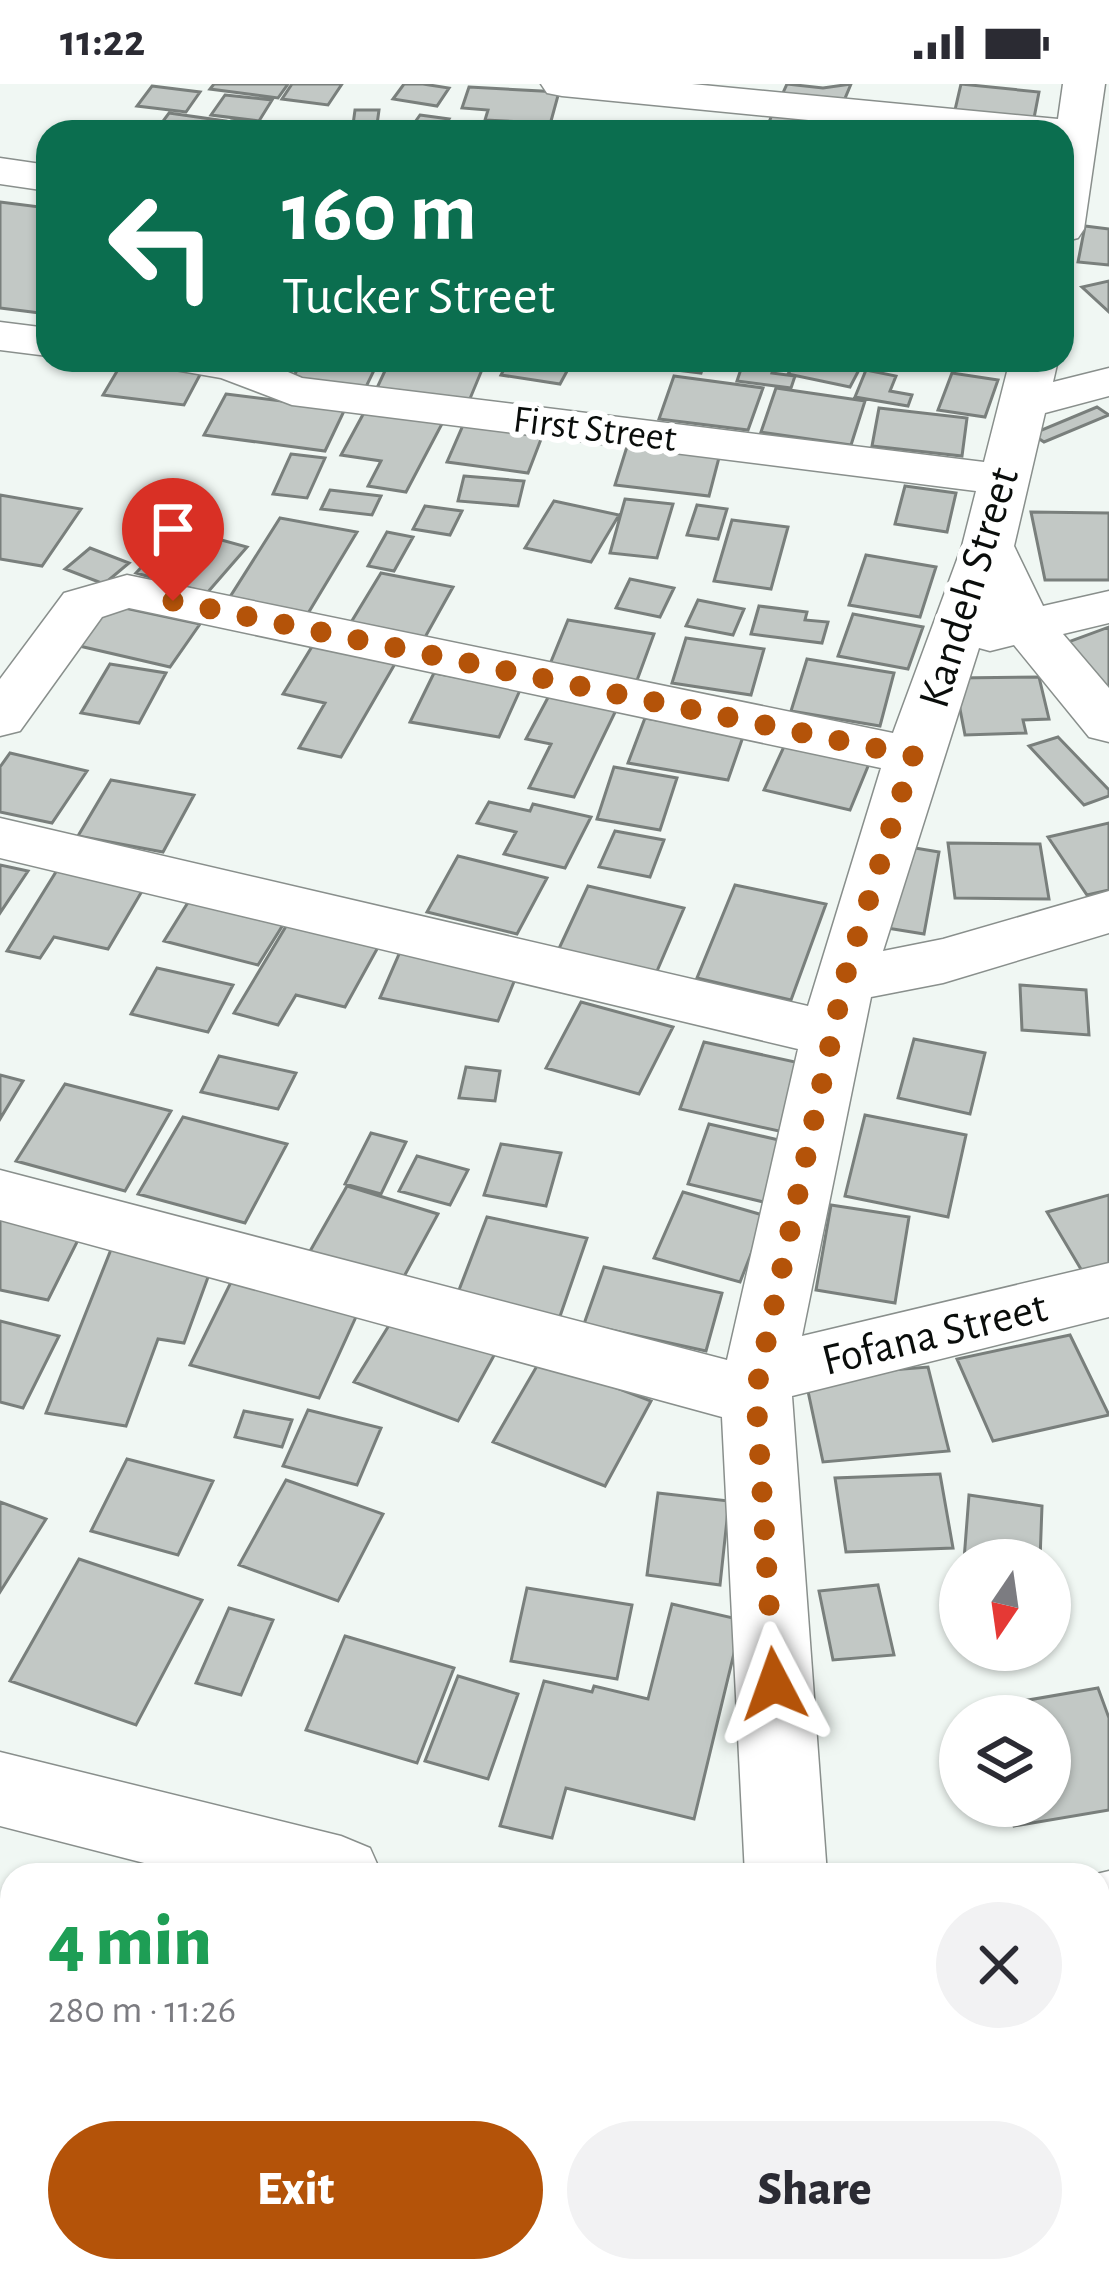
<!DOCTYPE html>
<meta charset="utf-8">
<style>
body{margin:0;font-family:"Alegreya Sans",sans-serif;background:#f2f2f3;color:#2b2b33;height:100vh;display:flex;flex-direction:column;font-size:45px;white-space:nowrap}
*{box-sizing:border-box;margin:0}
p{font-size:39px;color:#7c7c81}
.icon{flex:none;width:66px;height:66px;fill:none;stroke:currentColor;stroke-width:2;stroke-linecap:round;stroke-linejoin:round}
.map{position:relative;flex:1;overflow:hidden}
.side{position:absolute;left:0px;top:1779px;width:1110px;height:420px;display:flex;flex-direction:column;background:#fff;border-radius:36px 36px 0 0;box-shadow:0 3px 9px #0004}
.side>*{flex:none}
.guide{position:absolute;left:36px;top:36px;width:1038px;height:252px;border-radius:36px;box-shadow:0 3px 9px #0004;background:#0b6e4f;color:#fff;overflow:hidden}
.needle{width:78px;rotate:193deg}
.buttons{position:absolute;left:939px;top:1455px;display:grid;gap:24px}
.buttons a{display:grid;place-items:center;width:132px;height:132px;border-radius:50%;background:#fff;box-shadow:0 3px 9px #0004;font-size:60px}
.pin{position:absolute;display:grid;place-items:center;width:102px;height:102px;color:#fff;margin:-123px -51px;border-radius:50% 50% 50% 0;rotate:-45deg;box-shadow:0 0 12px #0007}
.pin .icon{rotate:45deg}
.me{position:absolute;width:132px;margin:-66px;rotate:356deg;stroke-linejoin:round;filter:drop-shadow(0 0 9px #0008)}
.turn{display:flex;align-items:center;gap:42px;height:252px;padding:0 48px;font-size:54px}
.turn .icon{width:156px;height:156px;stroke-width:2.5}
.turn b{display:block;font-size:84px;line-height:102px}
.round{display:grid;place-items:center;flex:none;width:126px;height:126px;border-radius:63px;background:#f2f2f3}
.head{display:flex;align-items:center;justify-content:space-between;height:204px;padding:0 48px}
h1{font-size:72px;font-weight:800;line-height:90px;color:#1e9e55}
.cta{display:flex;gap:24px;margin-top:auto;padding:24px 48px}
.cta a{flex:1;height:138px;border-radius:72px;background:#b45309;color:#fff;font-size:48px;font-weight:800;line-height:138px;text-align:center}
.cta a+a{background:#f2f2f3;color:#2b2b33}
.status{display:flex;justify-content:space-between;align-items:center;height:84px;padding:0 60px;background:#fff;direction:ltr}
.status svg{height:33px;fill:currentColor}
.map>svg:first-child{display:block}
.building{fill:#c2c8c5;stroke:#797f7c;stroke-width:3}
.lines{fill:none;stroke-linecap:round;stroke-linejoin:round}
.minor-casing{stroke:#898f8c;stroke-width:3}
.minor{fill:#fff;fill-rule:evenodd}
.route{stroke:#b45309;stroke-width:21;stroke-dasharray:0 37.8}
.labels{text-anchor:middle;stroke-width:12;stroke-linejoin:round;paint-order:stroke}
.far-street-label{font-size:39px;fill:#0a0d0b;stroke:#fff}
.street-label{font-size:45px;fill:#0a0d0b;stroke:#fff}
</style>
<div class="status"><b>11:22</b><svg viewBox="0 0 49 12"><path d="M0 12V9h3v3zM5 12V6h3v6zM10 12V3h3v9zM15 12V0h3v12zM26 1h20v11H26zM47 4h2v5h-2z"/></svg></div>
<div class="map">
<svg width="1109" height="2199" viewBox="0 0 1109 2199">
<rect width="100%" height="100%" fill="#f0f7f3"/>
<path class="building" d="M214,0H288L278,14L210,5Z
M292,0H342L328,21L282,15Z
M404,0H423L449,4L437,22L393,15Z
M787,0L823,4L851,0L843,19L782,11Z
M961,0L1039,8L1034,34L955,26Z
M152,2L200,8L186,28L137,22Z
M469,3L559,8L548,48H522L524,38L485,36L488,26L462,24Z
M225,11L272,16L259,37L211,31Z
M355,26H379L376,48H352Z
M774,26L846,35L841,48H765Z
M169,29L225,37L217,48H155Z
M420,31L449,35L441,48H408Z
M232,36L268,40L263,48L224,46Z
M0,118L48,124V230L0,224Z
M1085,142L1109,145V181L1078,178Z
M1109,197V228L1082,203Z
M302,276H379L365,305L292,296Z
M390,276H486L469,317L376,306Z
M509,276H573L560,300L501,291Z
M671,276H705L701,289L668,285Z
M744,276H777L772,289L795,292L791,304L737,297Z
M797,276H832L861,282L850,303L788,290Z
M123,277L202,287L184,321L103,311Z
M866,286L896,292L890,307L912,311L908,322L855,313Z
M952,289L998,296L985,333L938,326Z
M674,292L763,304L748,346L659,335Z
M776,304L865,317L851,361L761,348Z
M226,310L345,325L325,367L204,351Z
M1097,323L1109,331L1044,358L1032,350Z
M879,324L967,334L962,372L872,362Z
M366,325L444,336L406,408L368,402L381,377L341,371Z
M464,339L543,350L528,389L447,378Z
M629,356L721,366L709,412L615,401Z
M291,370L325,374L307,414L273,410Z
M464,392L524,397L518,422L458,417Z
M905,402L956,409L947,448L895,440Z
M330,406L381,412L372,431L321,425Z
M0,411L81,425L42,482L0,475Z
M625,415L673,420L657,474L610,469Z
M554,417L619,431L591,478L525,464Z
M697,421L727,425L718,455L687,451Z
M425,422L462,427L450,451L413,445Z
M1031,428L1109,429V496H1045Z
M280,434L357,448L307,531L228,516Z
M732,436L788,443L771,505L714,497Z
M178,444L247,463L207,509L136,489Z
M387,448L413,453L394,487L368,482Z
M90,464L129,479L104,500L65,485Z
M866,471L936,483L920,533L849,521Z
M381,489L453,503L424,555L350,540Z
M630,495L674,504L660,533L616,524Z
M698,516L744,525L733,551L686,542Z
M106,520L200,540L170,583L75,561Z
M759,522L807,528L805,536L828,538L822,559L751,550Z
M853,530L923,543L908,585L838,572Z
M568,536L654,550L636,599L548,585Z
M1109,543V621L1049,565Z
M686,554L764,565L751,611L672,599Z
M313,561L396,578L341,673L299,664L325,619L283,610Z
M807,575L894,589L880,642L791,627Z
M110,580L166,589L139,639L81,629Z
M434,589L521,604L499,653L410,638Z
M1039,593L1049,635L1023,636L1026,649L965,651L954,594Z
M552,606L619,620L574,713L529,704L551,660L526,655Z
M645,634L744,650L728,696L628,679Z
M1058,653L1109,706V712L1084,721L1029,662Z
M787,656L871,675L850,726L764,706Z
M10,669L87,687L52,739L0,728V683Z
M614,683L677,694L660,746L597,735Z
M111,696L194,711L163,768L78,752Z
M489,718L530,727L533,720L591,733L565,784L504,770L516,748L477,739Z
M1109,739V806L1087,811L1048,753Z
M615,747L664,756L650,793L599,783Z
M948,759L1040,760L1049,815L955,814Z
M903,762L939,768L924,850L887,844Z
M458,772L547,794L517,850L427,828Z
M0,781L28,787L0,829Z
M59,783L145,802L108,865L54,853L40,874L7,867Z
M735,801L826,820L791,916L697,894Z
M588,802L684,824L654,894L556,871Z
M192,812L286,836L258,881L164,857Z
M291,834L382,856L345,923L296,911L278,941L234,929Z
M403,861L520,883L498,937L380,914Z
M157,884L233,901L208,948L131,930Z
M1020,901L1086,906L1089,951L1022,946Z
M581,918L673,943L639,1010L546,984Z
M914,955L985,969L970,1030L898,1014Z
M704,958L809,981L788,1049L680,1025Z
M219,972L296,989L278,1025L201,1008Z
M466,983L500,987L495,1017L459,1014Z
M0,991L23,997L0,1035Z
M65,1000L171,1027L125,1107L16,1077Z
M865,1031L966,1051L948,1133L845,1112Z
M183,1033L287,1060L245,1139L138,1110Z
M709,1040L792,1059L772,1120L688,1100Z
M371,1049L406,1058L381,1110L345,1100Z
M501,1060L561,1069L546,1122L484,1111Z
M417,1072L468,1086L450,1121L399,1107Z
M347,1102L438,1130L401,1198L309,1169Z
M683,1108L766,1132L740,1198L654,1174Z
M1109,1111V1191L1088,1197L1047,1128Z
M831,1121L909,1133L895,1219L816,1206Z
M0,1123L85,1142L48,1216L0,1206Z
M487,1133L587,1154L557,1241L454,1219Z
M114,1158L215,1174L184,1259L158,1255L126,1342L46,1329Z
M239,1182L365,1213L319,1314L190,1281Z
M604,1183L722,1209L706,1267L584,1240Z
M396,1230L497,1266L458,1337L354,1298Z
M0,1237L59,1252L23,1324L0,1318Z
M1070,1251L1109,1331L993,1357L957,1275Z
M541,1275L651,1317L605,1402L493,1358Z
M928,1283L949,1367L823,1378L805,1293Z
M308,1326L381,1344L357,1401L283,1382Z
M244,1327L292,1336L282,1363L235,1353Z
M127,1375L213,1397L178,1471L91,1447Z
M940,1390L953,1464L846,1468L835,1394Z
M286,1396L383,1430L338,1517L239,1481Z
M658,1409L729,1417L720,1501L647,1491Z
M969,1411L1042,1422L1040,1476H964Z
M0,1418L46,1435L0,1508Z
M79,1475L202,1516L136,1641L10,1597Z
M878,1501L894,1571L833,1576L819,1507Z
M527,1504L632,1521L617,1595L511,1577Z
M672,1520L742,1536L694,1735L566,1704L552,1754L500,1742L544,1597L592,1608L594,1602L648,1615Z
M229,1524L273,1536L241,1611L196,1599Z
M345,1552L454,1584L417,1679L306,1646Z
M458,1592L518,1610L488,1695L425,1677Z
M1098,1604L1109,1634V1726L1014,1742L1007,1722H1050V1632H978L976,1625Z
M0,1884L12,1888V2008L0,2005Z
M12,2184V2187H158L154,2199H23L8,2194Z
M537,2187H568L609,2195V2199H535Z
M790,2187H841L843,2199H791Z"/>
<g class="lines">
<defs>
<path id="minor" d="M541,0H692L1058,35L1063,0H1105L1084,145L1078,154L1062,158V48H932L562,12L547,9Z
M0,74L48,81V107L0,100Z
M0,238L48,244V272L0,266Z
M168,276H260L302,294L984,378L1010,276H1058L1053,298L1109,284V312L1045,329L1014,462L1043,522L1109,507V539L1063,550L1109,604V658L1089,653L1014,561L990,567L979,564L883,867L943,855L1109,807V849L943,899L871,913L802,1252L1109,1179V1233L792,1312L827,1791H745L722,1333L0,1136V1086L727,1276L798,965L0,774V734L808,922L881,684L129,524L102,533L20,647L0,652V595L64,509L127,491L893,649L962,462L976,407L292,321L221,294L175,286Z
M0,1668L341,1752L370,1764L382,1791H191L0,1742Z
M1109,1787V1865L1098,1867V1791H1092Z"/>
</defs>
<use href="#minor" class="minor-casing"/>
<use href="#minor" class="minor"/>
</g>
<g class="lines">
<path class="route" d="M173,517L913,672L844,896L759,1291L756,1312L774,1600"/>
</g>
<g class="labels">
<g class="far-street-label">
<text transform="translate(595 343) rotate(7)" y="14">First Street</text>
</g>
<g class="street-label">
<text transform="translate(967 503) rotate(-73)" y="16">Kandeh Street</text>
<text transform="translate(934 1248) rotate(-14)" y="16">Fofana Street</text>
</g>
</g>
</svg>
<div class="buttons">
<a><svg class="needle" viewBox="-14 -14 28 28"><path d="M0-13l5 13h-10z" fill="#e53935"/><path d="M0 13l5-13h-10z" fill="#7c7c81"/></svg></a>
<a><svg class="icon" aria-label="layers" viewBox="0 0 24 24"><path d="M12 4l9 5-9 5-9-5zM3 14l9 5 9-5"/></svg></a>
</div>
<div class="pin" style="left:173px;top:517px;background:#d93025"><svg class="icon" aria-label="arrive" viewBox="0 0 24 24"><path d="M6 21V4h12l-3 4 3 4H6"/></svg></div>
<svg class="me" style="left:774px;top:1600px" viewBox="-20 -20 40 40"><path d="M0-17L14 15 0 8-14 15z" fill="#b45309" stroke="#fff" stroke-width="4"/></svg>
<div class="guide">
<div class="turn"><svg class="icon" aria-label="left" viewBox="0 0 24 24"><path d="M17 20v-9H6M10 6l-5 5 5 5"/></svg><div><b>160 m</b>Tucker Street</div></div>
</div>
<section class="side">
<div class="head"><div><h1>4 min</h1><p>280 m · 11:26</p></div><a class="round"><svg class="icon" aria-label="close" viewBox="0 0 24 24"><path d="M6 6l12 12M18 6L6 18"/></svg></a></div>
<div class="cta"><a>Exit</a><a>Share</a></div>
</section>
</div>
